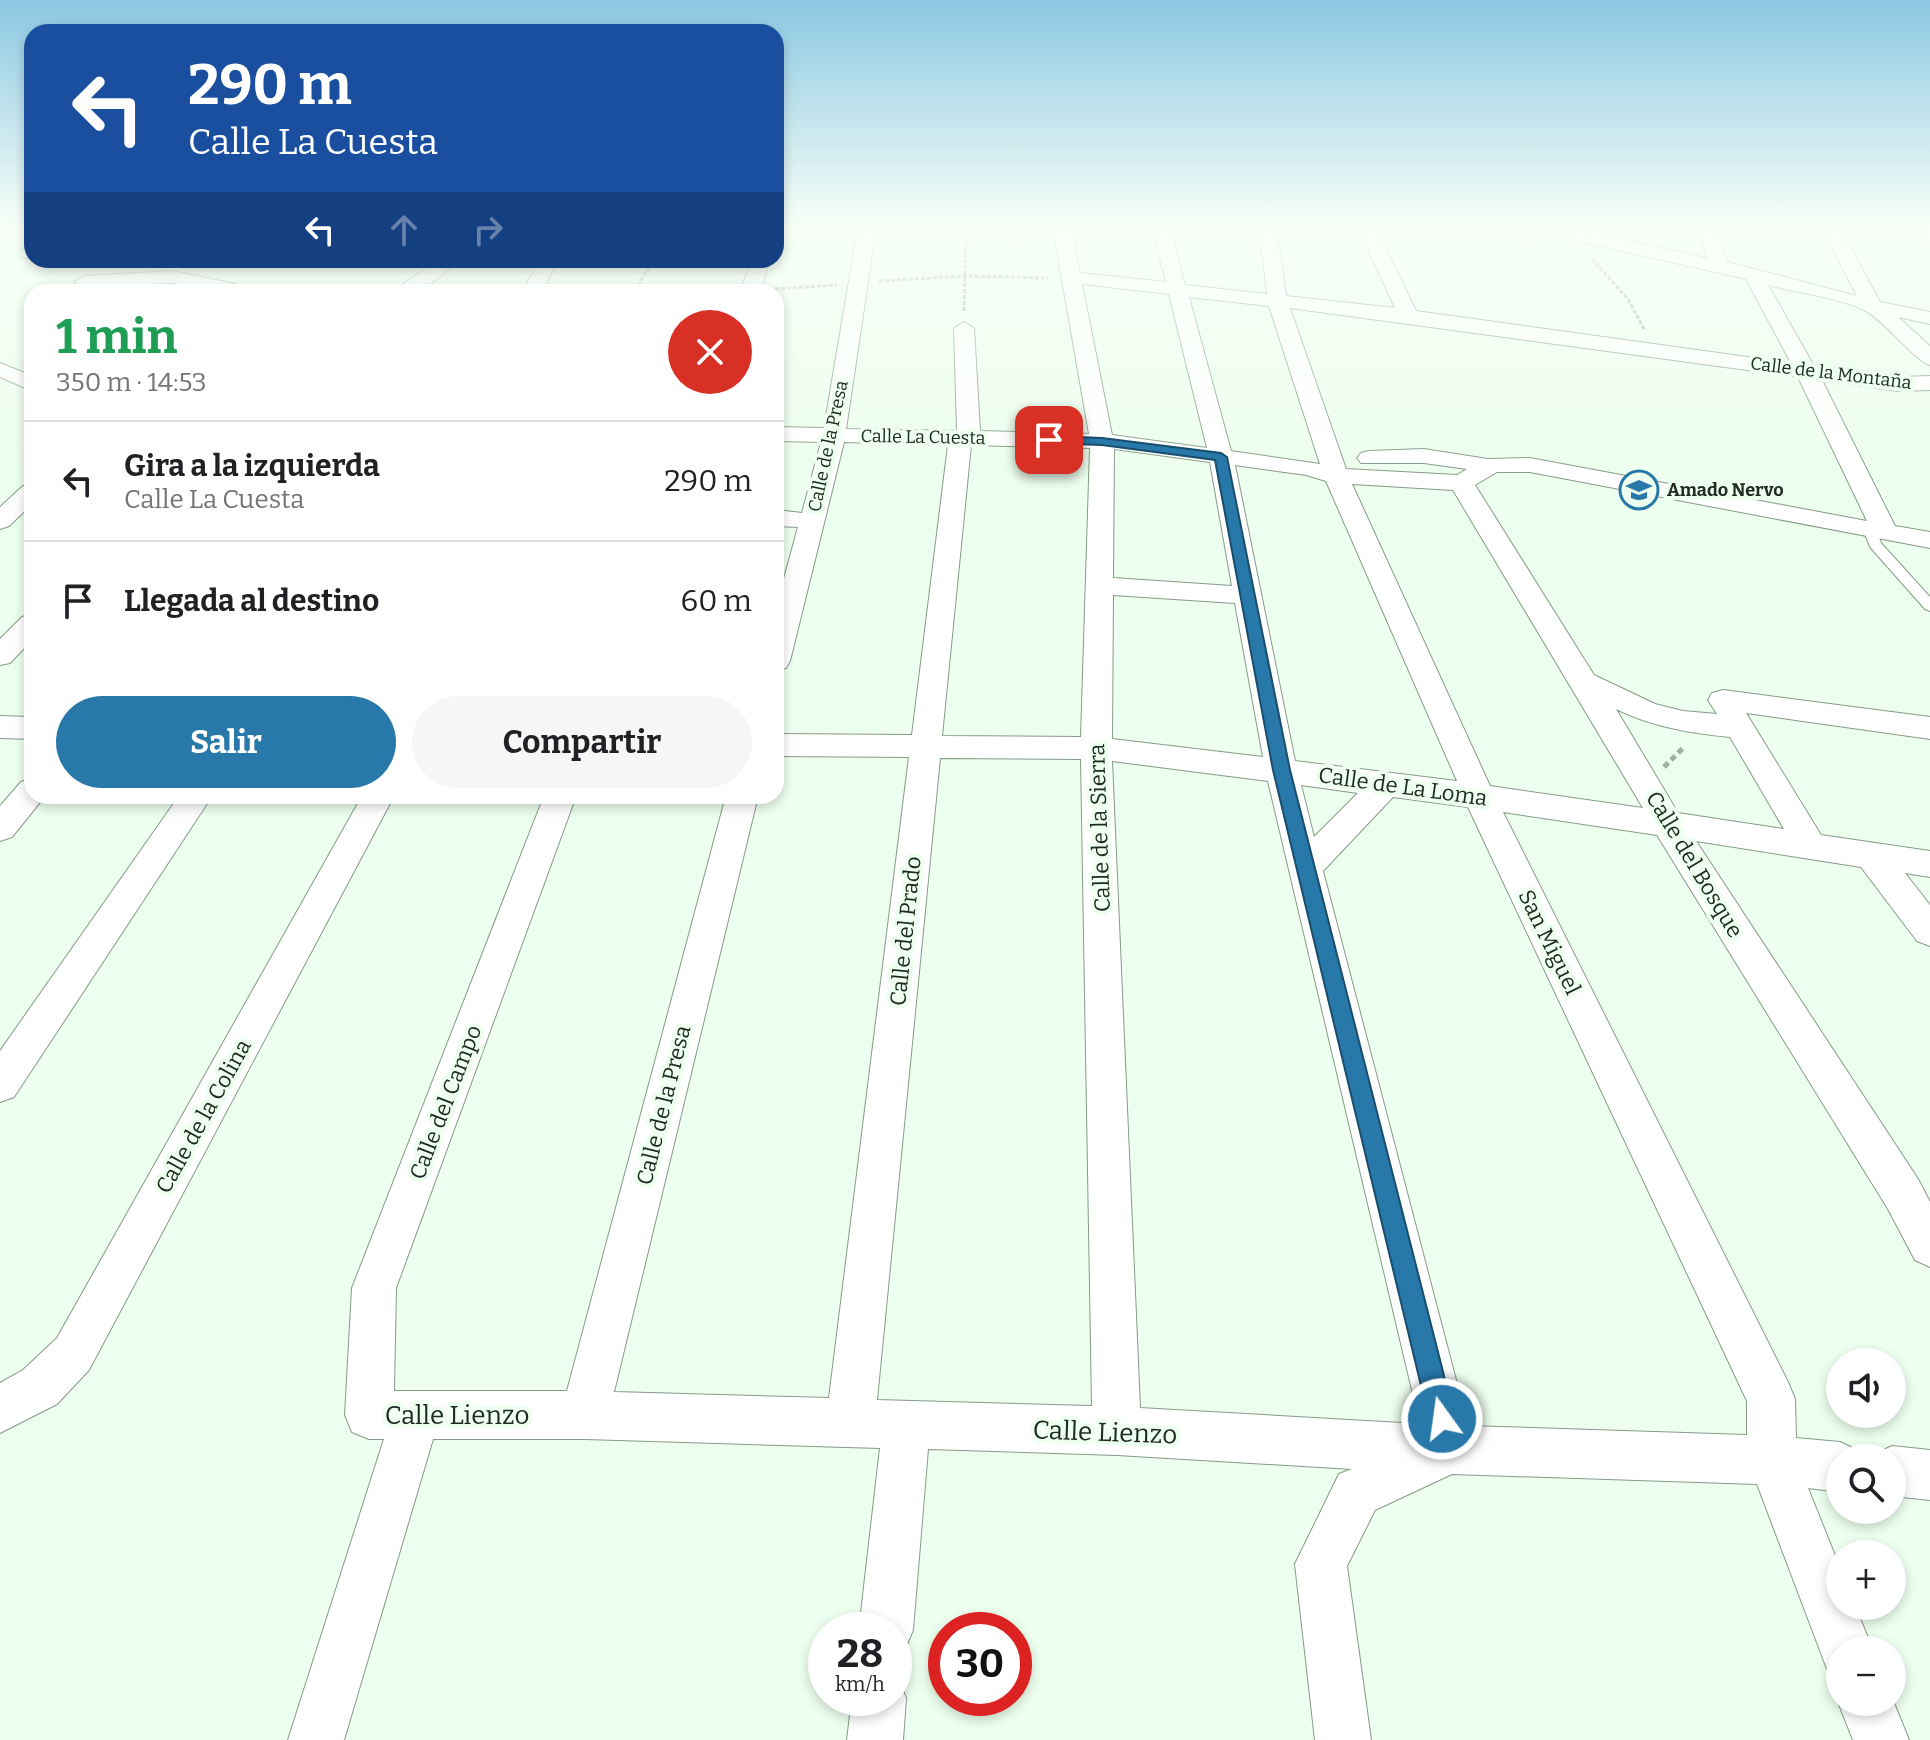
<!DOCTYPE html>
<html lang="es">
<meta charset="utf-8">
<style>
body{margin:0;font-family:Bitter,serif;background:#f6f6f6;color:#202124;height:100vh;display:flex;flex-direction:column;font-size:30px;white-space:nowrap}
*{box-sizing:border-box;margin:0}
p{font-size:26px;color:#757577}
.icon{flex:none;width:44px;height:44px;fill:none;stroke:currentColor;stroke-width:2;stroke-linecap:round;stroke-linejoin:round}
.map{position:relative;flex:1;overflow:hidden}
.details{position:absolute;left:24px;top:284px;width:760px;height:520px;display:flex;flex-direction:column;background:#fff;border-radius:24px;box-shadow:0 4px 12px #0003}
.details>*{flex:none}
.banner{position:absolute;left:24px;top:24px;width:760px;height:244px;border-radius:24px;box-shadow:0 4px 12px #0003;background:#1a4fa0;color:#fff;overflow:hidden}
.tools{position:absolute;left:1826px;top:1348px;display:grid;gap:16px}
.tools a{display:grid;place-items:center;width:80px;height:80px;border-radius:50%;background:#fff;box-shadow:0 4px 12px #0003;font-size:40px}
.speed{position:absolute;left:808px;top:1612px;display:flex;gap:16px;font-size:40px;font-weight:700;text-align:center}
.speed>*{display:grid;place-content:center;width:104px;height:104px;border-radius:50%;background:#fff;box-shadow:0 4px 12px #0003;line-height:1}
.speed small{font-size:20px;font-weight:400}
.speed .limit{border:12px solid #d22;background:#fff;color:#111}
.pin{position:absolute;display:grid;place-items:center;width:68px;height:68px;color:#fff;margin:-34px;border-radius:16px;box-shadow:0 4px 12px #0006}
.me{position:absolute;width:88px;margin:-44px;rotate:346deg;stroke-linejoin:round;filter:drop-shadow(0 0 6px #0008)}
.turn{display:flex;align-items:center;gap:28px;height:168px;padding:0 32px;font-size:36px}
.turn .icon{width:104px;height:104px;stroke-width:2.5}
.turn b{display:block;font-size:56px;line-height:68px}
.lanes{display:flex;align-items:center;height:76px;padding:0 32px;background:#0003;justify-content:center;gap:40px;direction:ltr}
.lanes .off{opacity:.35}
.round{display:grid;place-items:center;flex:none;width:84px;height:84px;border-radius:42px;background:#f6f6f6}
.overview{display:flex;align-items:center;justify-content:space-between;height:136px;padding:0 32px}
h1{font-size:48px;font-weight:700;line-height:60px;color:#1e9e55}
.cta{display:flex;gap:16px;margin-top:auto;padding:16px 32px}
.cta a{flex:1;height:92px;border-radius:48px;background:#2878aa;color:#fff;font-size:32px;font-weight:700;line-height:92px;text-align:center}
.cta a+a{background:#f6f6f6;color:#202124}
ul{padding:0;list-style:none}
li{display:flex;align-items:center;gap:24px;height:120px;padding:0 32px;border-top:2px solid #e0e0e0}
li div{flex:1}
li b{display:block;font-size:30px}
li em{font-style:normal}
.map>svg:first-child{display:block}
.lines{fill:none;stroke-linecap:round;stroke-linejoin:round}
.service-casing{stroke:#869b88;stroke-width:2}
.minor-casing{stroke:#869b88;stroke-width:2}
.path-far1{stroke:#a0afa1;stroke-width:3;stroke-dasharray:4 2;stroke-linecap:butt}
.path{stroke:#a0afa1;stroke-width:5;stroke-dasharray:6 4;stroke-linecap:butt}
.service{fill:#fff;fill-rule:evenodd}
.minor{fill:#fff;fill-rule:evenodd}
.route{fill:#2878aa;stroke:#1a4e6e;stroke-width:2}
.labels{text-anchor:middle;stroke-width:8;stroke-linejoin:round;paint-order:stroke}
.far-street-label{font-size:18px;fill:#212a22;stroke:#edffee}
.far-poi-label{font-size:18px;font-weight:bold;fill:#212a22;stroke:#edffee;text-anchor:start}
.street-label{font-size:22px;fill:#212a22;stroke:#edffee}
.near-street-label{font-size:26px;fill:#212a22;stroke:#edffee}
</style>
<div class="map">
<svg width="1930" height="1740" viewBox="0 0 1930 1740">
<rect width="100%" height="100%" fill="#edffee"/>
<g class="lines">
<defs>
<path id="service" d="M1596,228H1606L1601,240L1596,243L1591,240Z
M1870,525L1875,526L1881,543L1930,597V611L1925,609L1870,547L1863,529Z"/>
<path id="minor" d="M858,228H876L846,429L957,431L954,328L964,322L974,328L980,431L1089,434L1053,228H1071L1080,273L1166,282L1152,228H1170L1185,285L1267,294L1262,251L1254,228H1272L1280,251L1286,296L1395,308L1358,228H1376L1416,311L1791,363L1746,279L1542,233L1533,228H1567L1707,258L1699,228H1717L1727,262L1857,296L1822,228H1840L1880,302L1930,312V324L1898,317L1930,346V365C1916,362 1883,319 1864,310C1840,298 1795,292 1768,285L1814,366L1898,377L1930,376V390L1898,391L1822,380L1895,526L1930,532V548L1530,472H1497L1475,485L1594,675L1655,704L1683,711L1717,714L1708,700L1712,693L1723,690L1930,717V739L1746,713L1821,835L1930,851V877L1905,873L1930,905V946L1917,941L1861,867L1696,841L1918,1179L1930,1202V1267L1915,1260L1888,1209L1657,835L1503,812L1788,1382L1795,1399L1796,1438L1840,1442L1857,1450L1861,1458H1840V1492L1808,1488L1840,1568V1606H1855L1873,1650H1840V1674L1827,1669L1757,1484L1452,1474L1375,1510L1347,1566L1371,1740H1315L1295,1564L1339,1474L1352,1469L1117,1455L928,1449L913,1630L905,1649L894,1653V1630H859L880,1448L585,1439H433L344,1740H288L384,1439H369L352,1432L345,1415L352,1288L544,796H576L396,1288L394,1391H567L726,796H758L614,1392L829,1398L909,757L776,756V734L912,735L948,445L844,442L790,661L786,668L776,671V608L798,527L776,526V510L802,513L821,442L776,441V427L824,428ZM1082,284L1169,294L1207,448L1112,435ZM1189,297L1269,306L1320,464L1231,451ZM1290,308L1798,377L1867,521L1530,458L1488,459L1424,449L1369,451L1361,453L1357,458L1361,463H1424L1467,469L1457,475L1346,469ZM971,445L1090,448L1081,737L942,736ZM1114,449L1210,462L1232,586L1113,578ZM1235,465L1306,475L1326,481L1457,781L1295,761ZM1352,484L1453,490L1643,808L1490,786ZM1113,595L1235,603L1263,757L1112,739ZM1616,709C1653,727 1690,733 1730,737L1784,829L1678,813ZM940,758L1081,759L1092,1406L877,1400ZM1112,761L1268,781L1420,1424L1140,1408ZM1301,785L1358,793L1314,837ZM1393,797L1468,807L1747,1401V1435L1468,1426L1323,871Z
M27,247H32V259L20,257L18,253Z
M439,260H461L420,292H400L403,284Z
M540,260H558L542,292H522Z
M751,260H769L761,292H741Z
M172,271L236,284L242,292H220L172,283L84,288L74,282L84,276Z
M0,363L32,376V391L0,377Z
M32,484V504L9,526L0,529V507L23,486Z
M32,614V640L10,663L0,665V639L22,617Z
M0,716L32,717V739L0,738Z
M32,778V796H45L12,837L0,841V806L21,782Z
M179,796H212L14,1097L0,1102V1051Z
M362,796H394L89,1370L57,1404L0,1433V1383L23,1370L57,1338Z
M1892,1446L1930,1450V1500L1892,1496V1458H1873L1875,1454Z
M894,1677L898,1679L906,1698L903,1740H847L852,1698H894Z
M1840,1698V1702H1892V1698L1909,1740H1853L1838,1702Z"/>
</defs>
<use href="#service" class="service-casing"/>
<use href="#minor" class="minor-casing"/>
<path class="path-far1" d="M1592,259L1628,299L1645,331
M879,281L964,276L1048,278
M775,289L837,285
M636,292L643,276L656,260
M964,311L966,228"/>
<path class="path" d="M1664,767L1683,748"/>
<use href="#service" class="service"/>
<use href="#minor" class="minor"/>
</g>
<linearGradient id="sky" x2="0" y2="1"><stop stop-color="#8bc8e3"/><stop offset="0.48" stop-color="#f7fff7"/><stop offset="1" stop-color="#f7fff7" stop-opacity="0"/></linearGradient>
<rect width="1930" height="472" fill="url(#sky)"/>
<path class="route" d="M1049,436L1102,438L1221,453L1227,457L1290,770L1455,1419L1451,1428L1442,1432L1433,1428L1429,1419L1273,770L1215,460L1102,445L1045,443L1043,440Z"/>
<defs>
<symbol id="school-ring" viewBox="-11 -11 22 22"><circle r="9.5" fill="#edffee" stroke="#2878aa" stroke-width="1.5"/><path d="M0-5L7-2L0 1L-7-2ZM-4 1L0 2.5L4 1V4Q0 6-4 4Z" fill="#2878aa"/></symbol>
</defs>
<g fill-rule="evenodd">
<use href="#school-ring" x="1617" y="468" width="44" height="44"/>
</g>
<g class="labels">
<g class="far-street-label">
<text transform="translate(1831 373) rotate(7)" y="6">Calle de la Montaña</text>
<text transform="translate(923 437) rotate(1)" y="6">Calle La Cuesta</text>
<text transform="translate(828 446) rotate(-78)" y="6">Calle de la Presa</text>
</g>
<g class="far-poi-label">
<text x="1667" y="496">Amado Nervo</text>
</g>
<g class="street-label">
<text transform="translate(1403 786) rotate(8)" y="8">Calle de La Loma</text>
<text transform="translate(1099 828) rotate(-92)" y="8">Calle de la Sierra</text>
<text transform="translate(1695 864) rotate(59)" y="8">Calle del Bosque</text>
<text transform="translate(905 931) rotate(-84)" y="8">Calle del Prado</text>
<text transform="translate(1550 942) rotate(64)" y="8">San Miguel</text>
<text transform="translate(445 1102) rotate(-69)" y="8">Calle del Campo</text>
<text transform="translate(663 1105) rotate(-76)" y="8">Calle de la Presa</text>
<text transform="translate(203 1116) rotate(-61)" y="8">Calle de la Colina</text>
</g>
<g class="near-street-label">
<text x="457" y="1424">Calle Lienzo</text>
<text transform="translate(1105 1432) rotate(2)" y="9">Calle Lienzo</text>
</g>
</g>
</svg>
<div class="tools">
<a><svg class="icon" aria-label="sound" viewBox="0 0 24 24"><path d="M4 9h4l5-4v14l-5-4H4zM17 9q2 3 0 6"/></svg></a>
<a><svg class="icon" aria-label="search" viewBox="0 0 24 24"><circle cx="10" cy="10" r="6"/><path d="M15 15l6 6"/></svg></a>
<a>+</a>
<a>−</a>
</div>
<div class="speed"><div>28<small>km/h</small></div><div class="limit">30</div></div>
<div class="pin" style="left:1049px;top:440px;background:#d93025"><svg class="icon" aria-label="arrive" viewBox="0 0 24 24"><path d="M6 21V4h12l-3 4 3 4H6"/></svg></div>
<svg class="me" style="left:1442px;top:1419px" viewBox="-20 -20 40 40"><circle r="17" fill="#2878aa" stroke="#fff" stroke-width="3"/><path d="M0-11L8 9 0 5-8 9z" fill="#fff"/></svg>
<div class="banner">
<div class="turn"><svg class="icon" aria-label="left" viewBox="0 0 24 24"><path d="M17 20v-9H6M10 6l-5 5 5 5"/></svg><div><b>290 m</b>Calle La Cuesta</div></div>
<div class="lanes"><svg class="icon" aria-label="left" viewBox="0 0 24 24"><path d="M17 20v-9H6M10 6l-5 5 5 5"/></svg><svg class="icon off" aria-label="ahead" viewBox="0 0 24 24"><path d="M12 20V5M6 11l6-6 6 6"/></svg><svg class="icon off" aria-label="right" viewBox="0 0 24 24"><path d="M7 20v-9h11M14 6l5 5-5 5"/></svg></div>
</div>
<section class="details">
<div class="overview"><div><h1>1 min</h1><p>350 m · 14:53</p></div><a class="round" style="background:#d93025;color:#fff"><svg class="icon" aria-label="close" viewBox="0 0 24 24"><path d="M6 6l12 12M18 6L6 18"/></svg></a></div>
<ul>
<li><svg class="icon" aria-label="left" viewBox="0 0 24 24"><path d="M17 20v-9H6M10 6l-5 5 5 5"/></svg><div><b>Gira a la izquierda</b><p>Calle La Cuesta</p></div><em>290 m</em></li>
<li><svg class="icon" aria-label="arrive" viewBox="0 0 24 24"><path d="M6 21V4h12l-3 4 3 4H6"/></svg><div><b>Llegada al destino</b></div><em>60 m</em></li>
</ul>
<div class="cta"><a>Salir</a><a>Compartir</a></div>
</section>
</div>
